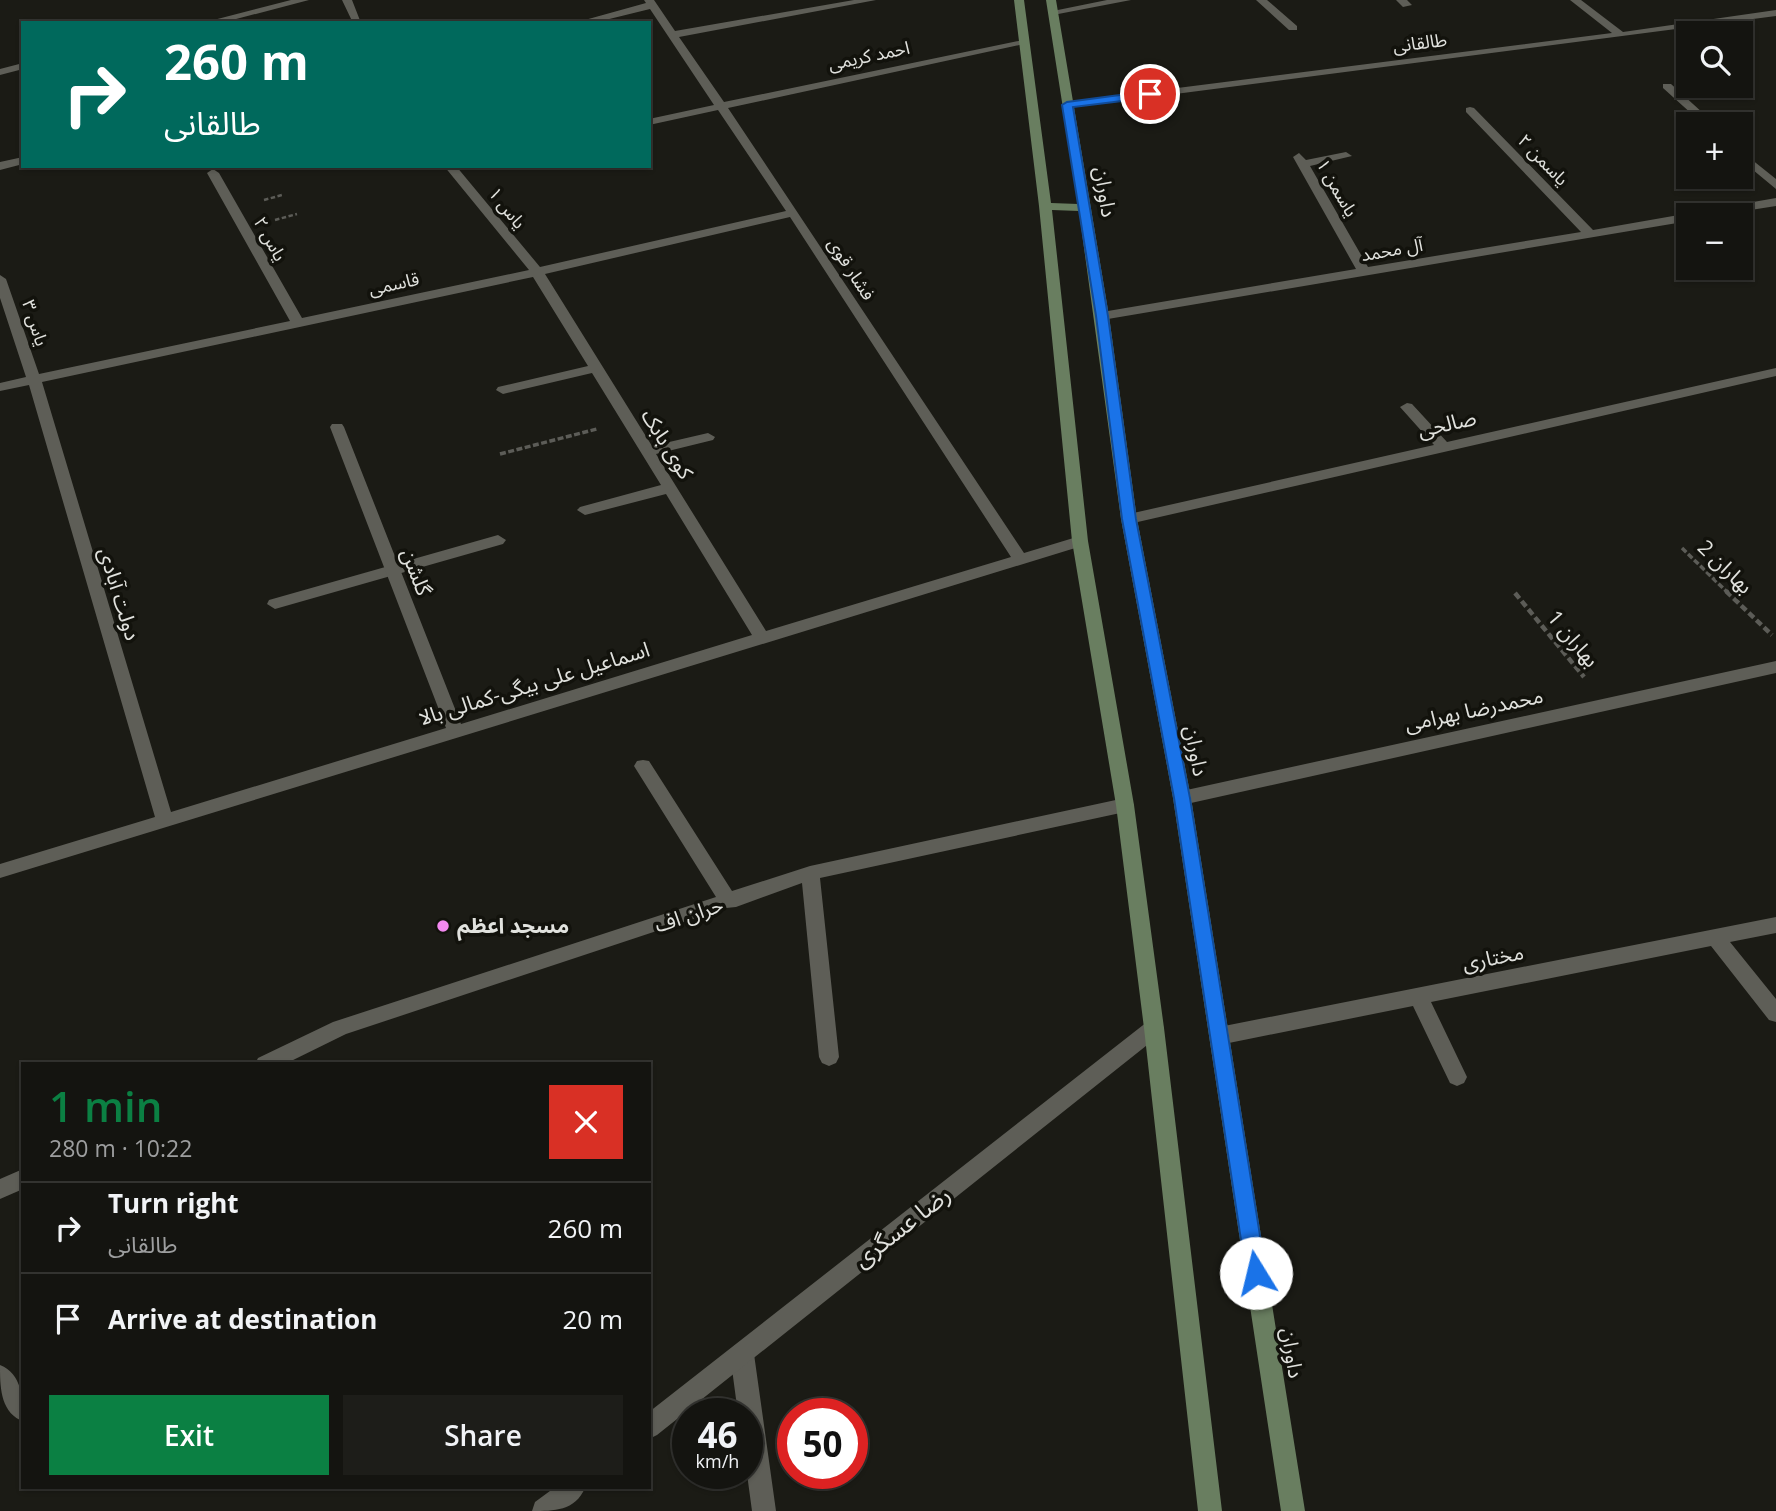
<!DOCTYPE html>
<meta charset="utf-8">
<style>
body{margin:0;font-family:"Open Sans","Noto Sans Arabic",sans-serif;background:#1d1d19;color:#f1f3f6;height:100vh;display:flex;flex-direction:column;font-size:26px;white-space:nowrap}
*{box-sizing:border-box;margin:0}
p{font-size:23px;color:#9d9e9f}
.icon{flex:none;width:38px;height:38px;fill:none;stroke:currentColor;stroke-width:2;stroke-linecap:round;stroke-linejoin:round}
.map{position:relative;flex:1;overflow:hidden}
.panel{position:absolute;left:21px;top:1062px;width:630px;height:427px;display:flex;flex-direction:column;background:#141410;border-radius:0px;box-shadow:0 2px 5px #0004,0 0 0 2px #333330}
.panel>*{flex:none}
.guide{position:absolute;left:21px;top:21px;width:630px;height:147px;border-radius:0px;box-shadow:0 2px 5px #0004,0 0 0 2px #333330;background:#00695c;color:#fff;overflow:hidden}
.controls{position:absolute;left:1676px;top:21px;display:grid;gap:14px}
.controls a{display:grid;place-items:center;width:77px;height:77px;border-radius:0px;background:#141410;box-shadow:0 2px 5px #0004,0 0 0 2px #333330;font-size:35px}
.speed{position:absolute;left:672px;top:1398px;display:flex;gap:14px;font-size:35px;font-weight:700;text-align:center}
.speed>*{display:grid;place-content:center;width:91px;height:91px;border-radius:50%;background:#141410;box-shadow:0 2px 5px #0004,0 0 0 2px #333330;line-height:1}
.speed small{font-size:18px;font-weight:400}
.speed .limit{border:10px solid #d22;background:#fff;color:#111}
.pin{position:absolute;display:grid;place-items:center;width:60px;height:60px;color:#fff;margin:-30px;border:4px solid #fff;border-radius:50%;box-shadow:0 2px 7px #0007}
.me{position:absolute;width:77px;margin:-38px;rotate:351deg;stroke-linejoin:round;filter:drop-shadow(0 0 5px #0008)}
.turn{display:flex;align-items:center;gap:24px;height:147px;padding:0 28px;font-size:32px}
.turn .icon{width:91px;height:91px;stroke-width:2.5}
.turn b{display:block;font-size:49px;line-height:60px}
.round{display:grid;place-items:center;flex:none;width:74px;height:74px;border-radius:0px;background:#1d1d19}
.head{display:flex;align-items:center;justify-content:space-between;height:119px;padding:0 28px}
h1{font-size:42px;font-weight:600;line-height:52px;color:#0b8043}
.cta{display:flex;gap:14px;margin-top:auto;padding:14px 28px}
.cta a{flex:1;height:80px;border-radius:0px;background:#0b8043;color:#fff;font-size:28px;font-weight:600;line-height:80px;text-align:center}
.cta a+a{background:#1d1d19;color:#f1f3f6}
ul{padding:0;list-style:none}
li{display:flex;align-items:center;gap:21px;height:91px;padding:0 28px;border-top:2px solid #333330}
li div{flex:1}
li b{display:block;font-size:26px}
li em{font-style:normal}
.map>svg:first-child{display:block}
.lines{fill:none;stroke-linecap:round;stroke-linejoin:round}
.path-far2{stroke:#5c5c57;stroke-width:2.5;stroke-dasharray:4.5 2.5;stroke-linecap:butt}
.path-far1{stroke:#5c5c57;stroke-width:3.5;stroke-dasharray:6 2.5;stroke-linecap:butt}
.path{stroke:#5c5c57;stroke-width:4.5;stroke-dasharray:7 3.5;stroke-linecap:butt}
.service{fill:#5e5e57;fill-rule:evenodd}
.minor{fill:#5e5e57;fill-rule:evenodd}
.secondary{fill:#697e60;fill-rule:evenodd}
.route{fill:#1a73e8;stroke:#114b97;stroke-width:2}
.poi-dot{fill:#f489f0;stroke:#12120c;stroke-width:2.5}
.labels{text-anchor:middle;stroke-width:7;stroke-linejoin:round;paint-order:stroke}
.far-street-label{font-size:18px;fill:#e1e2de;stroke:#12120c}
.street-label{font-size:21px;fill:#e1e2de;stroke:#12120c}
.poi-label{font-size:21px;font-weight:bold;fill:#e1e2de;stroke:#12120c;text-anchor:start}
.near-street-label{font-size:24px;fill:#e1e2de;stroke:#12120c}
</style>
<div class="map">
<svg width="1776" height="1511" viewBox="0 0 1776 1511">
<rect width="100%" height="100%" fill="#1b1b15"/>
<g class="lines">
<path class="path-far2" d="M264,200L282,195
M275,220L297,214"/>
<path class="path-far1" d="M500,454L597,429
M1682,548L1728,593"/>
<path class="path" d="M1726,591L1772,635
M1515,593L1584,677"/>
<path class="service" d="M498,535L506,540L503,544L275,609L267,604L269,600Z
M742,1343L750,1346L754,1354L776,1511H752L747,1474V1414H738L730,1354L734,1346Z"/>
<path class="minor" d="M291,0H309L221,23H202Z
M342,0H352L361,23H353Z
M644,0H654L675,31L854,0H876L679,37L724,102L1028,39L1029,41L1024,44L728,108L1024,553L1080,536L1088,541L1085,545L0,878V864L155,817L29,385L0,391V383L26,377L0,298V275L6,279L39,374L290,321L207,173L213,169L219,173L302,318L529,270L444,166H456L540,267L786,211L718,110L649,125V119L714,105L650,9L593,23H574L646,3ZM790,217L1011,557L766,631L656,454L713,440L715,437L708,433L652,446L545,274ZM533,277L588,366L498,387L496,390L503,394L592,373L661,485L580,507L577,510L585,515L666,494L752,635L461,724L344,427L342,424H332L330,427L446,728L171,812L42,382Z
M1107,0H1131L1053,15L1048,12Z
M1256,0H1267L1297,26V30H1289Z
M1396,0H1407L1412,5L1403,7Z
M1570,0H1581L1623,32L1776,10V16L1067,108L1061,105L1067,102L1612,33Z
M23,63V69L0,75V69Z
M1663,84H1671L1715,124H1703L1663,88Z
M1470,107L1474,108L1593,230L1776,198V206L1719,215H1689V221L1102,320L1095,316L1102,312L1356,269L1293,157L1299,153L1306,160L1346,152L1352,156L1310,166L1368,267L1581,232L1466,112V108Z
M1741,151L1776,179V189L1741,160Z
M23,157V164L0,170V162Z
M1776,368V376L1129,524L1121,519L1129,514L1434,445L1400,407L1407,403L1412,404L1447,442Z
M1776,661V673L1182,805L1176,803L1173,798L1176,793L1182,791Z
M643,760L649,761L732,891L810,866L1125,798L1131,800L1134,805L1131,810L1125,812L820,878L839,1057L836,1063L829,1066L822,1063L819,1057L802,883L736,907L726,908L346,1034L285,1064H255L258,1058L333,1022L716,897L634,766L637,761Z
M1776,917V933L1730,942L1776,999V1022L1769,1020L1711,946L1431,1002L1467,1077L1464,1083L1457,1086L1450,1083L1413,1006L1219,1045L1212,1042L1209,1036L1212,1030L1219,1027Z
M1154,1020L1161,1022L1164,1028L1161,1034L657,1435L649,1439V1412L1147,1022Z
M23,1169V1189L0,1199V1179Z
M0,1365C22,1374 23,1398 23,1419L20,1420C0,1410 0,1385 0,1365Z
M554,1488H585C575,1511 554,1511 532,1511L535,1502Z"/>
<path class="secondary" d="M1014,0H1024L1051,203L1078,204L1046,0H1056L1109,316L1137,519L1191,798L1305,1511H1281L1173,798L1121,519L1079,211L1052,210L1088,541L1134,805L1164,1028L1222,1511H1198L1144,1028L1116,805L1072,541L1039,206Z"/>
</g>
<path class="route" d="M1150,91L1154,92V97L1073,107L1108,316L1136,519L1190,798L1266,1273L1263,1280L1256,1283L1249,1280L1246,1273L1174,798L1122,519L1096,316L1062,105L1067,102Z"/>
<circle class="poi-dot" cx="443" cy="926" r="7"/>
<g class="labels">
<g class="far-street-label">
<text transform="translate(1420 43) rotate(-7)" y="6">طالقانی</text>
<text transform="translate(869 56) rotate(-12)" y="6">احمد کریمی</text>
<text transform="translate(1543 160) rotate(46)" y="6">یاسمن ۲</text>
<text transform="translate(1337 188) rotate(60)" y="6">یاسمن ۱</text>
<text transform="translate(507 208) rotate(51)" y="6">یاس ۱</text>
<text transform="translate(270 239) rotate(61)" y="6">یاس ۲</text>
<text transform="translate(1392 250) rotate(-10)" y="6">آل محمد</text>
<text transform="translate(851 269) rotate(57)" y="6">فشار قوی</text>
<text transform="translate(394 284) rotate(-12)" y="6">قاسمی</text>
<text transform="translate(35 323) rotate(72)" y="6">یاس ۳</text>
</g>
<g class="street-label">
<text transform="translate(1105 192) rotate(81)" y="7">داوران</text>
<text transform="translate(1447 424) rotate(-13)" y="7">صالحی</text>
<text transform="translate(667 444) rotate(58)" y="7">کوی بابک</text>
<text transform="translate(1725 567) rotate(44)" y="7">بهاران 2</text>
<text transform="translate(416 572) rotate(69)" y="7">گلشن</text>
<text transform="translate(119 594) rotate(73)" y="7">دولت آبادی</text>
<text transform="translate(1573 639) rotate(50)" y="7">بهاران 1</text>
<text transform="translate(534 684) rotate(-17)" y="7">اسماعیل علی بیگی-کمالی بالا</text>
<text transform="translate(1474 710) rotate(-12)" y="7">محمدرضا بهرامی</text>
<text transform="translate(1196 751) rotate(79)" y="7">داوران</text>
<text transform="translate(689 915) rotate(-18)" y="7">حران اف</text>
<text transform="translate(1493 958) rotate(-11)" y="7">مختاری</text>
<text transform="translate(1292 1353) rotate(81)" y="7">داوران</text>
</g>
<g class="poi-label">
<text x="457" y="933">مسجد اعظم</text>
</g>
<g class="near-street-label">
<text transform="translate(902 1227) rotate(-38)" y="8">رضا عسگری</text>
</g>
</g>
</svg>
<div class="controls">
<a><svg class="icon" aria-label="search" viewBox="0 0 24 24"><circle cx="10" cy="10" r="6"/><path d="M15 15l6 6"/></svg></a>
<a>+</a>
<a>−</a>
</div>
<div class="speed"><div>46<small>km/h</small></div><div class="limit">50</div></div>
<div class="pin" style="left:1150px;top:94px;background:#d93025"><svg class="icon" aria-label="arrive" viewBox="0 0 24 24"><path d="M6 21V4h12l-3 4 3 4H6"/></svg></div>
<svg class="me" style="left:1256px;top:1273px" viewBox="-20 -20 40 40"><circle r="19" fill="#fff"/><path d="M0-13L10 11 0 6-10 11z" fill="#1a73e8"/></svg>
<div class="guide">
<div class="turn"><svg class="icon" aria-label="right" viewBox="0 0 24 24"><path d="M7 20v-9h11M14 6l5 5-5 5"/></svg><div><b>260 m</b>طالقانی</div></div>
</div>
<section class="panel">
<div class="head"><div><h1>1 min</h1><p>280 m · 10:22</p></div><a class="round" style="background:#d93025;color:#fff"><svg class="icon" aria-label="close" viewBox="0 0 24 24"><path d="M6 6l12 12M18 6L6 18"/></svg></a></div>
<ul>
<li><svg class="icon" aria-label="right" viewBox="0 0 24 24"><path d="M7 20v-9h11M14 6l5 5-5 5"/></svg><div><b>Turn right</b><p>طالقانی</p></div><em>260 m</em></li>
<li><svg class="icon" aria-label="arrive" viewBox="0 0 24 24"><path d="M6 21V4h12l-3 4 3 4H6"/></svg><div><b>Arrive at destination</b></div><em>20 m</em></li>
</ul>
<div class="cta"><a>Exit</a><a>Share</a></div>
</section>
</div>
